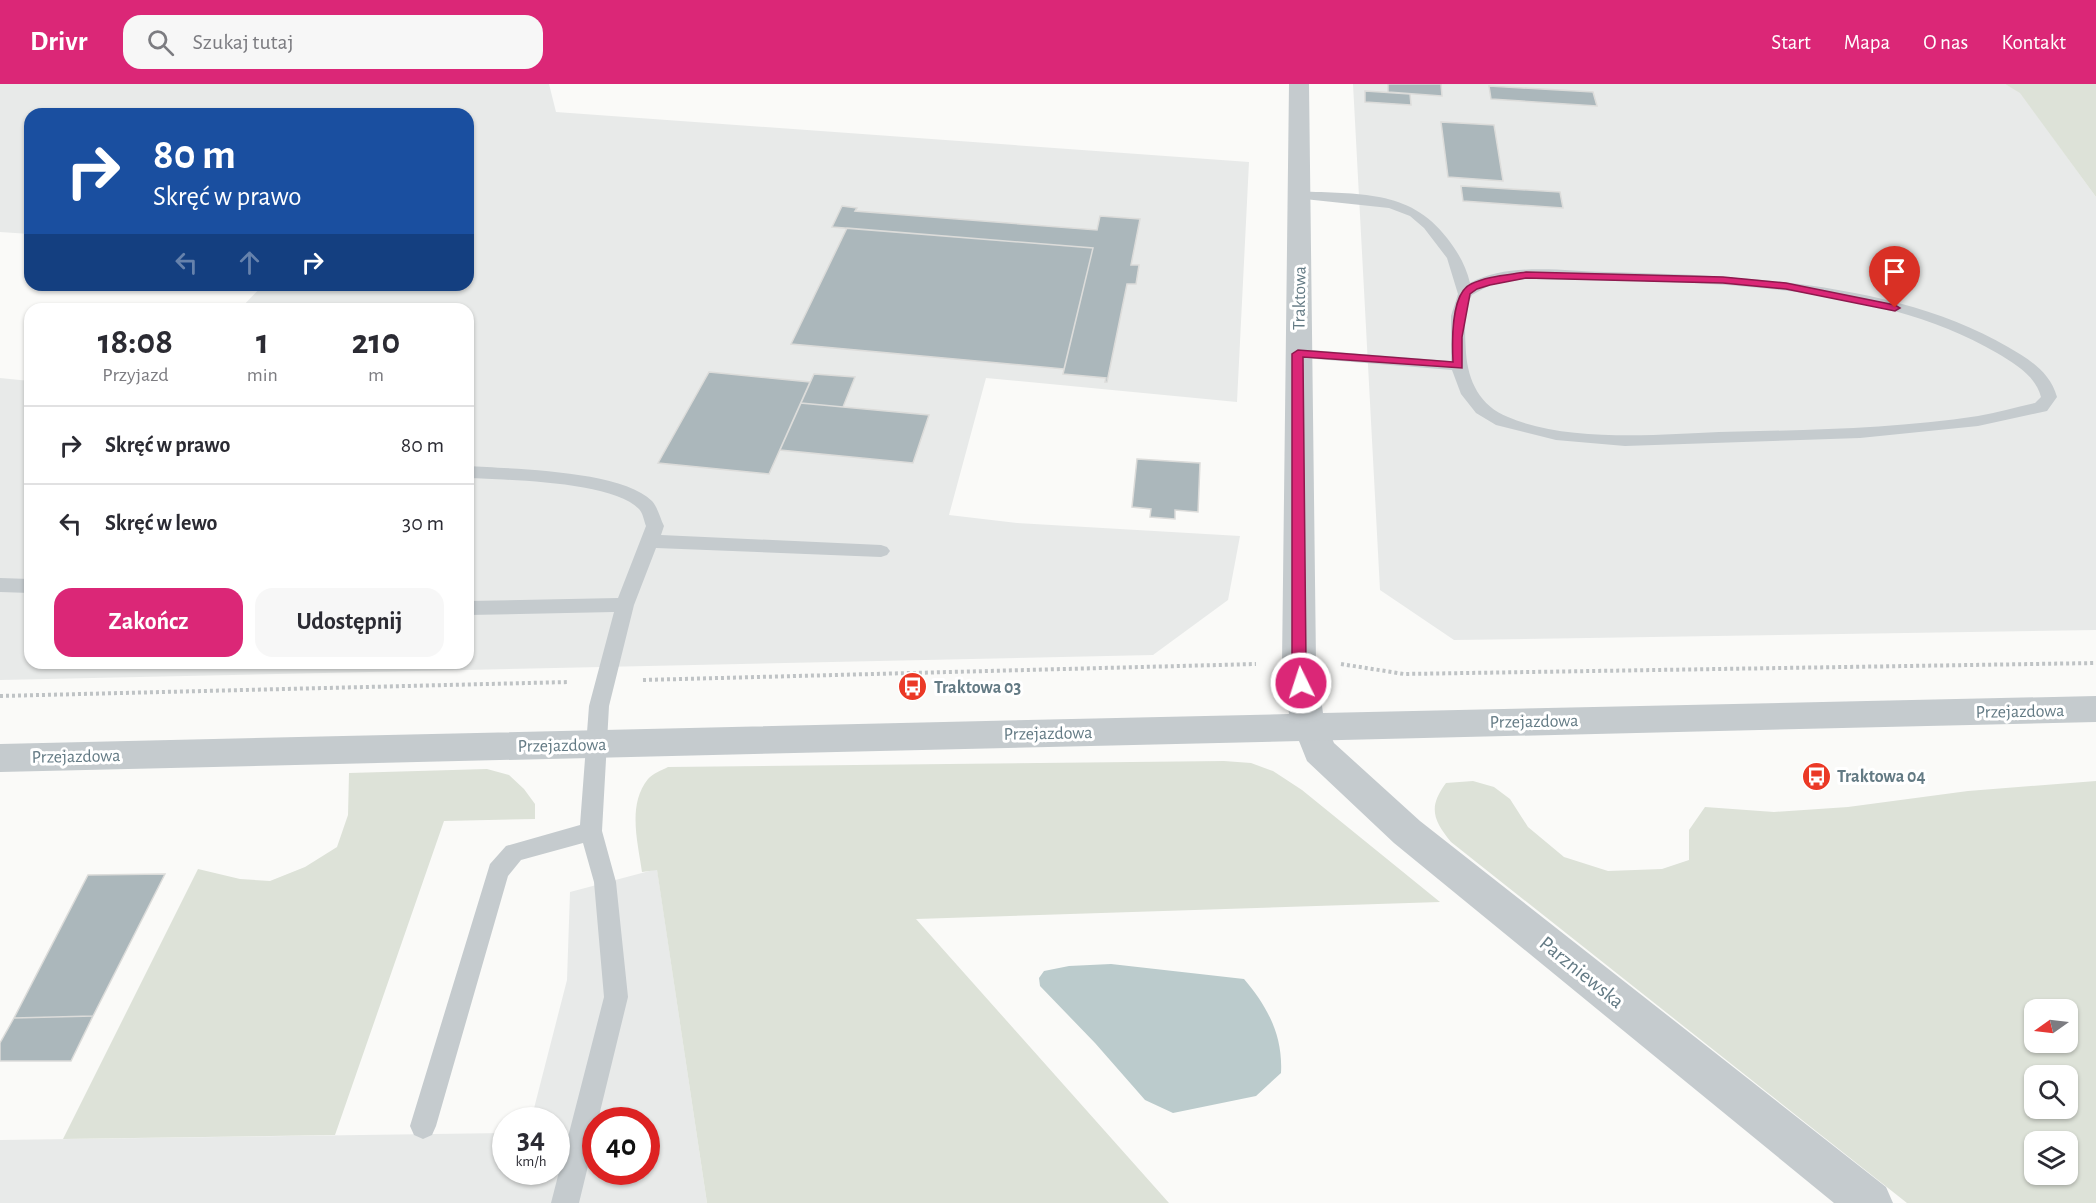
<!DOCTYPE html>
<html lang="pl">
<meta charset="utf-8">
<style>
body{margin:0;font-family:"Alegreya Sans",sans-serif;background:#f7f7f7;color:#2b2b33;height:100vh;display:flex;flex-direction:column;font-size:22px;white-space:nowrap}
*{box-sizing:border-box;margin:0}
p{font-size:20px;color:#7c7c81}
.icon{flex:none;width:33px;height:33px;fill:none;stroke:currentColor;stroke-width:2;stroke-linecap:round;stroke-linejoin:round}
.map{position:relative;flex:1;overflow:hidden}
.details{position:absolute;left:24px;top:219px;width:450px;height:366px;display:flex;flex-direction:column;background:#fff;border-radius:18px;box-shadow:0 2px 4px #0004}
.details>*{flex:none}
.guide{position:absolute;left:24px;top:24px;width:450px;height:183px;border-radius:18px;box-shadow:0 2px 4px #0004;background:#1a4fa0;color:#fff;overflow:hidden}
.needle{width:39px;rotate:256deg}
.tools{position:absolute;left:2024px;top:915px;display:grid;gap:12px}
.tools a{display:grid;place-items:center;width:54px;height:54px;border-radius:12px;background:#fff;box-shadow:0 2px 4px #0004;font-size:30px}
.speed{position:absolute;left:492px;top:1023px;display:flex;gap:12px;font-size:30px;font-weight:700;text-align:center}
.speed>*{display:grid;place-content:center;width:78px;height:78px;border-radius:50%;background:#fff;box-shadow:0 2px 4px #0004;line-height:1}
.speed small{font-size:15px;font-weight:400}
.speed .limit{border:9px solid #d22;background:#fff;color:#111}
.pin{position:absolute;display:grid;place-items:center;width:51px;height:51px;color:#fff;margin:-62px -26px;border-radius:50% 50% 50% 0;rotate:-45deg;box-shadow:0 0 6px #0007}
.pin .icon{rotate:45deg}
.me{position:absolute;width:66px;margin:-33px;rotate:356deg;stroke-linejoin:round;filter:drop-shadow(0 0 4px #0008)}
.turn{display:flex;align-items:center;gap:21px;height:126px;padding:0 30px;font-size:27px}
.turn .icon{width:78px;height:78px;stroke-width:2.5}
.turn b{display:block;font-size:42px;line-height:51px}
.lanes{display:flex;align-items:center;height:57px;padding:0 30px;background:#0003;justify-content:center;gap:30px;direction:ltr}
.lanes .off{opacity:.35}
.eta{display:flex;justify-content:space-evenly;align-items:center;height:102px;text-align:center}
.eta b{font-size:36px;font-weight:600;line-height:42px}
.primary-button{display:flex;gap:12px;margin-top:auto;padding:12px 30px}
.primary-button a{flex:1;height:69px;border-radius:18px;background:#db2777;color:#fff;font-size:24px;font-weight:600;line-height:69px;text-align:center}
.primary-button a+a{background:#f7f7f7;color:#2b2b33}
ul{padding:0;list-style:none}
li{display:flex;align-items:center;gap:18px;height:78px;padding:0 30px;border-top:2px solid #e1e1e2}
li div{flex:1}
li b{display:block;font-size:22px}
li em{font-style:normal}
header{display:flex;align-items:center;gap:36px;box-sizing:border-box;height:84px;padding:0 30px;background:#db2777;color:#fff}
header strong{font-size:28px}
nav{display:flex;gap:33px;margin-inline-start:auto;font-size:21px}
.search{width:420px;height:54px;background:#f7f7f7;display:flex;align-items:center;gap:15px;box-sizing:border-box;padding:0 21px;border-radius:18px;color:#7c7c81;font-size:22px}
.map>svg:first-child{display:block}
.built{fill:#e8eae9;fill-rule:evenodd}
.green{fill:#dde2d8;fill-rule:evenodd}
.water{fill:#bbcbcc}
.building{fill:#abb7bb;stroke:#dcdcda;stroke-width:1.5}
.lines{fill:none;stroke-linecap:round;stroke-linejoin:round}
.path{stroke:#bfc3c5;stroke-width:4;stroke-dasharray:3 3;stroke-linecap:butt}
.service{fill:#c5cbce;fill-rule:evenodd}
.minor{fill:#c5cbce;fill-rule:evenodd}
.tertiary{fill:#c5cbce;fill-rule:evenodd}
.route{fill:#db2777;stroke:#8e194d;stroke-width:1.5}
.labels{text-anchor:middle;stroke-width:6;stroke-linejoin:round;paint-order:stroke}
.street-label{font-size:18px;fill:#637a84;stroke:#fff}
.poi-label{font-size:18px;font-weight:bold;fill:#637a84;stroke:#fff;text-anchor:start}
.near-street-label{font-size:21px;fill:#637a84;stroke:#fff}
</style>
<header>
<strong>Drivr</strong>
<div class="search"><svg class="icon" aria-label="search" viewBox="0 0 24 24"><circle cx="10" cy="10" r="6"/><path d="M15 15l6 6"/></svg>Szukaj tutaj</div>
<nav><a>Start</a><a>Mapa</a><a>O nas</a><a>Kontakt</a></nav>
</header>
<div class="map">
<svg width="2096" height="1119" viewBox="0 0 2096 1119">
<rect width="100%" height="100%" fill="#fafaf8"/>
<path class="built" d="M0,0H549L556,28L1249,78L1237,318L986,294L949,431L1017,439L1240,452L1228,516L1153,571L0,596V294L30,297V579H468V225H240L263,201H468V30H30V150L0,148Z
M1353,0H2005L2020,8L2096,113V546L1454,556L1380,506Z
M657,785L707,1119H0V1056L505,1049L506,1088H556V1036H531L567,896L570,808ZM596,1036H646V1088H596Z"/>
<path class="green" d="M2005,0H2096V113L2020,9Z
M1224,677L1251,679L1273,687L1302,706L1440,818L916,835L1169,1119H707L657,786L642,788C638,759 627,721 648,695C652,690 662,686 668,683Z
M487,685L509,691L524,705L535,720V735L444,737L335,1051L63,1055L198,785L240,795L270,797L305,783L337,763L348,731L349,689Z
M1473,697L1494,703L1510,715L1528,743L1564,773L1608,787L1662,785L1689,776V746L1705,723L1774,728L1848,723L1968,707L2096,697V1119H1907L1451,758C1433,736 1428,723 1446,699ZM2034,926H2067V958H2034ZM2034,992H2067V1024H2034ZM2034,1058H2067V1090H2034Z"/>
<path class="water" d="M1111,880L1244,895C1268,923 1283,952 1281,989L1256,1012L1173,1029L1145,1016L1095,959L1040,902L1039,894L1044,887L1069,882Z"/>
<path class="building" d="M1388,0H1441L1442,12L1388,8Z
M1489,2L1593,8L1597,22L1491,15Z
M1365,7L1410,10L1411,21L1365,18Z
M1441,38L1494,41L1503,97L1448,93Z
M1461,102L1560,108L1563,124L1463,117Z
M842,122L857,124L855,127L1097,146L1100,132L1140,135L1131,181H1139L1136,200H1127L1107,298H1105L1106,294L1063,290L1093,164L832,143Z
M847,144L1093,164L1064,285L791,260Z
M709,288L810,298L769,390L658,379Z
M814,290L855,293L843,323L801,319Z
M801,319L843,323L929,331L913,379L780,366Z
M1137,375L1200,379L1198,428L1175,426V435L1150,433L1151,425L1132,423Z
M165,790L93,932L14,934L88,791Z
M93,932L71,977H0V959L14,934Z"/>
<g class="lines">
<path class="path" d="M1341,580L1404,590L2096,579
M643,596L1256,580
M0,612L569,598"/>
<path class="service" d="M1300,107C1357,111 1409,104 1447,154C1458,168 1466,182 1470,199C1509,178 1563,187 1605,188C1732,191 1895,197 2008,263C2029,275 2050,288 2057,313L2047,327L1978,342L1860,354L1625,362L1556,356L1496,341L1476,329L1461,310L1452,286L1292,273L1290,270L1292,267L1298,265L1451,277V232L1458,210L1447,174L1424,144L1410,132L1389,124L1295,114L1293,111ZM1526,195C1671,198 1869,193 1997,269C2015,280 2035,291 2041,313L2035,319C2016,323 1997,329 1978,332C1893,345 1805,346 1719,348C1656,351 1566,358 1508,333C1480,322 1468,297 1466,269C1465,250 1463,227 1472,211L1492,200Z
M468,382C511,385 621,386 652,417C658,424 660,434 664,442L661,451L881,461L887,463L890,467L887,471L881,473L656,464L634,521L609,622L602,747L616,798L628,913L598,1036H596V1049L579,1119H551L604,913L594,798L583,759L521,776L508,792L436,1042L432,1051L423,1055L414,1051L410,1042L490,780L506,762L580,741L589,622L614,528L468,531V517L618,514L646,442C644,437 643,429 639,425C612,397 507,396 468,394Z
M0,494L30,495V509L0,508Z"/>
<path class="minor" d="M1310,628L1322,632L1334,659L1420,737L1886,1103L1893,1119H1834L1394,759L1307,677L1293,642L1298,632Z"/>
<path class="tertiary" d="M1289,0H1309L1316,579L1323,629L2096,612V638L0,688V660L1289,630L1282,579Z"/>
</g>
<path class="route" d="M1526,188L1723,193L1786,199L1895,221L1900,224L1895,227L1786,205L1723,199L1526,194L1490,201L1477,205L1470,210L1462,253V284L1303,273L1306,579L1308,599L1301,605L1296,603L1292,579V270L1298,266L1453,278C1452,258 1451,209 1471,200C1487,192 1508,191 1526,188Z"/>
<defs>
<symbol id="bus-disc" viewBox="-11 -11 22 22"><circle r="9.5" fill="#eb3926" stroke="#fff"/><path d="M-5-6H5V4H4V6H2V4H-2V6H-4V4H-5ZM-3.5-4V0h7V-4ZM-3.5 1.2v1.5H-2V1.2ZM2 1.2v1.5H3.5V1.2Z" fill="#fff"/></symbol>
</defs>
<g fill-rule="evenodd">
<use href="#bus-disc" x="896" y="586" width="33" height="33"/>
<use href="#bus-disc" x="1800" y="676" width="33" height="33"/>
</g>
<g class="labels">
<g class="street-label">
<text transform="translate(1299 214) rotate(-89)" y="6">Traktowa</text>
<text transform="translate(2020 627) rotate(-1)" y="6">Przejazdowa</text>
<text transform="translate(1534 637) rotate(-1)" y="6">Przejazdowa</text>
<text transform="translate(1048 649) rotate(-1)" y="6">Przejazdowa</text>
<text transform="translate(562 661) rotate(-1)" y="6">Przejazdowa</text>
<text transform="translate(76 672) rotate(-1)" y="6">Przejazdowa</text>
</g>
<g class="poi-label">
<text x="934" y="609">Traktowa 03</text>
<text x="1837" y="698">Traktowa 04</text>
</g>
<g class="near-street-label">
<text transform="translate(1582 888) rotate(39)" y="7">Parzniewska</text>
</g>
</g>
</svg>
<div class="tools">
<a><svg class="needle" viewBox="-14 -14 28 28"><path d="M0-13l5 13h-10z" fill="#e53935"/><path d="M0 13l5-13h-10z" fill="#7c7c81"/></svg></a>
<a><svg class="icon" aria-label="search" viewBox="0 0 24 24"><circle cx="10" cy="10" r="6"/><path d="M15 15l6 6"/></svg></a>
<a><svg class="icon" aria-label="layers" viewBox="0 0 24 24"><path d="M12 4l9 5-9 5-9-5zM3 14l9 5 9-5"/></svg></a>
</div>
<div class="speed"><div>34<small>km/h</small></div><div class="limit">40</div></div>
<div class="pin" style="left:1895px;top:224px;background:#d93025"><svg class="icon" aria-label="arrive" viewBox="0 0 24 24"><path d="M6 21V4h12l-3 4 3 4H6"/></svg></div>
<svg class="me" style="left:1301px;top:599px" viewBox="-20 -20 40 40"><circle r="17" fill="#db2777" stroke="#fff" stroke-width="3"/><path d="M0-11L8 9 0 5-8 9z" fill="#fff"/></svg>
<div class="guide">
<div class="turn"><svg class="icon" aria-label="right" viewBox="0 0 24 24"><path d="M7 20v-9h11M14 6l5 5-5 5"/></svg><div><b>80 m</b>Skręć w prawo</div></div>
<div class="lanes"><svg class="icon off" aria-label="left" viewBox="0 0 24 24"><path d="M17 20v-9H6M10 6l-5 5 5 5"/></svg><svg class="icon off" aria-label="ahead" viewBox="0 0 24 24"><path d="M12 20V5M6 11l6-6 6 6"/></svg><svg class="icon" aria-label="right" viewBox="0 0 24 24"><path d="M7 20v-9h11M14 6l5 5-5 5"/></svg></div>
</div>
<section class="details">
<div class="eta">
<div><b>18:08</b><p>Przyjazd</p></div>
<div><b>1</b><p>min</p></div>
<div><b>210</b><p>m</p></div>
</div>
<ul>
<li><svg class="icon" aria-label="right" viewBox="0 0 24 24"><path d="M7 20v-9h11M14 6l5 5-5 5"/></svg><div><b>Skręć w prawo</b></div><em>80 m</em></li>
<li><svg class="icon" aria-label="left" viewBox="0 0 24 24"><path d="M17 20v-9H6M10 6l-5 5 5 5"/></svg><div><b>Skręć w lewo</b></div><em>30 m</em></li>
</ul>
<div class="primary-button"><a>Zakończ</a><a>Udostępnij</a></div>
</section>
</div>
